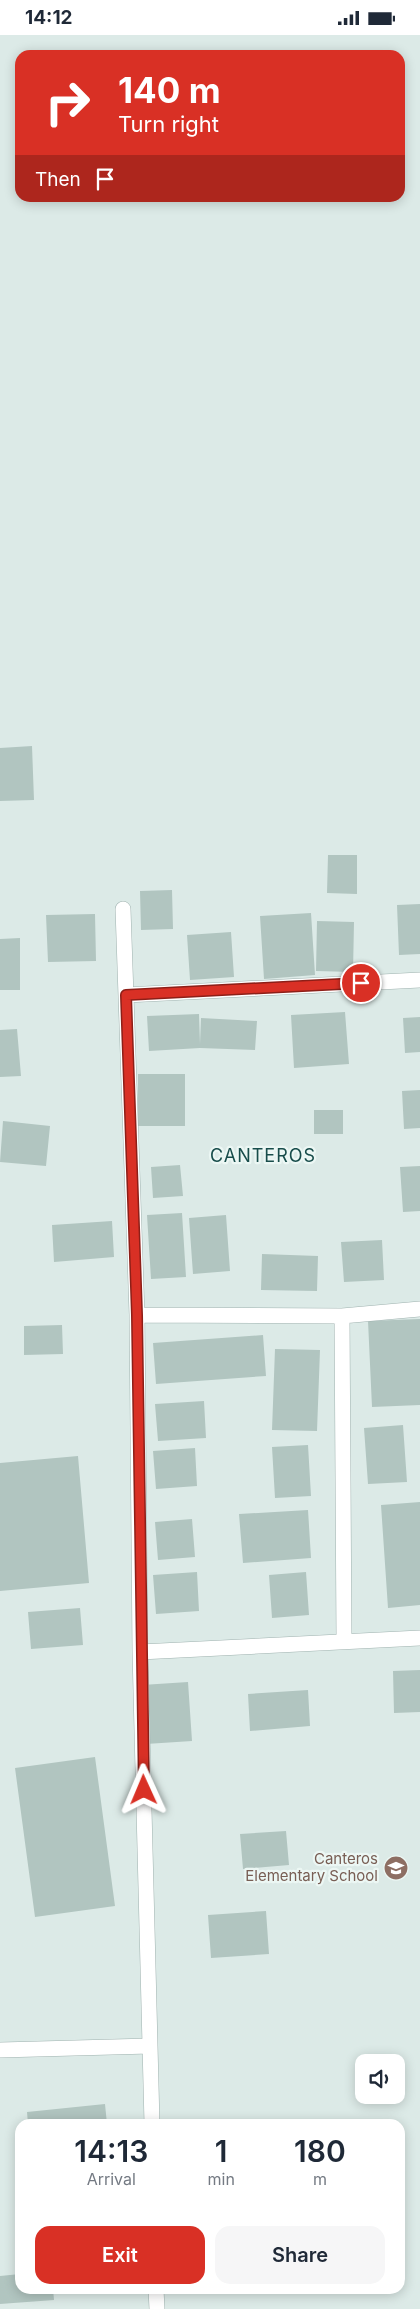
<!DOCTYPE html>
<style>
body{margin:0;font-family:Inter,sans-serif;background:#f6f6f7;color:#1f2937;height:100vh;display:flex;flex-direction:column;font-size:19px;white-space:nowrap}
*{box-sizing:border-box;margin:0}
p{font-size:16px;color:#747a83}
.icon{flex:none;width:28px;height:28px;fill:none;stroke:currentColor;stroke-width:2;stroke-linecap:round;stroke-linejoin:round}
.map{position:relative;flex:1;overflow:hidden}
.details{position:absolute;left:15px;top:2084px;width:390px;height:175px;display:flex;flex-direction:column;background:#fff;border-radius:15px;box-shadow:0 2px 12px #0003}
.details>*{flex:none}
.banner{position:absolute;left:15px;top:15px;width:390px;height:152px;border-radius:15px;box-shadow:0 2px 12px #0003;background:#d93025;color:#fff;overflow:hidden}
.tools{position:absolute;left:355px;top:2019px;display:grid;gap:10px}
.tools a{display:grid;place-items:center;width:50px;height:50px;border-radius:10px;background:#fff;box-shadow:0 2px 12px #0003;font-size:25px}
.pin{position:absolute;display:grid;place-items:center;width:42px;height:42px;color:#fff;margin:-21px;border:2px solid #fff;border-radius:50%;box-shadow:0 1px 5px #0007}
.me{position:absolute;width:55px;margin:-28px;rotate:359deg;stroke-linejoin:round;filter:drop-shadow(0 0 4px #0008)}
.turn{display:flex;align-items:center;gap:18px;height:105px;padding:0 20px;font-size:22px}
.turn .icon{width:65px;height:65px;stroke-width:2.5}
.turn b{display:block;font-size:35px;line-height:42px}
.then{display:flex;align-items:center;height:48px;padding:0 20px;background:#0003;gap:10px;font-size:19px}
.eta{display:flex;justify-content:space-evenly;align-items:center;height:85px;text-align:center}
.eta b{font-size:30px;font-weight:600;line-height:35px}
.primary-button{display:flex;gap:10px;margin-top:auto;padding:10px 20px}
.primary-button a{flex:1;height:58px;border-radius:15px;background:#d93025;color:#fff;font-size:20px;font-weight:600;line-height:58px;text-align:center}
.primary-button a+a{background:#f6f6f7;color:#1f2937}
.status{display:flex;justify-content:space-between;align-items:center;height:35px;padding:0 25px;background:#fff;direction:ltr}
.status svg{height:14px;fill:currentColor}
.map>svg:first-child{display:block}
.building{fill:#b1c5c0}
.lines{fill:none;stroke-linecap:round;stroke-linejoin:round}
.minor-casing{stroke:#9fb2af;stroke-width:16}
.minor{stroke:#fff;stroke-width:15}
.route-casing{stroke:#8d1f18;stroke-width:12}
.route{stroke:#d93025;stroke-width:9}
.labels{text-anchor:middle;stroke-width:4.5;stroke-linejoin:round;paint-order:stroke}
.education-label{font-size:15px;fill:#785e54;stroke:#ecf7f4;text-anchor:end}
.quarter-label{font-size:18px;letter-spacing:1px;fill:#184d4b;stroke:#ecf7f4}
</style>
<div class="status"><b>14:12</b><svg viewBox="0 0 49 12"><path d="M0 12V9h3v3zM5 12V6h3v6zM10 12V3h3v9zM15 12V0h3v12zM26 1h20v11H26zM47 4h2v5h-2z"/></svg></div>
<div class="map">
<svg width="420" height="2274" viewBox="0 0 420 2274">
<rect width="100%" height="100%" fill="#dceae7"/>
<path class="building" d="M32,711L34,765L0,766V713Z
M328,820H357V859L327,858Z
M172,855L173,894L141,895L140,856Z
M420,869V919L399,920L397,870Z
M311,878L315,940L264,944L260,881Z
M95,879L96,926L48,927L46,880Z
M317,886L354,887L353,937L316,936Z
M231,897L234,942L190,945L187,900Z
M20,903V955H0V904Z
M345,977L349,1029L294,1033L291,980Z
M199,979L200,1009L201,983L257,986L255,1015L200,1013L149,1016L147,981Z
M420,982V1017L405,1018L403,983Z
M17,994L21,1041L0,1042V995Z
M138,1039H185V1091H138Z
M420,1055V1093L404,1094L402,1056Z
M314,1075H343V1099H314Z
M3,1086L50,1091L46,1131L0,1127Z
M180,1130L183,1161L153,1163L151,1132Z
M420,1131V1176L403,1177L400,1132Z
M182,1178L186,1242L151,1244L147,1180Z
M226,1180L230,1236L193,1239L189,1183Z
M112,1186L114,1222L54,1227L52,1190Z
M382,1205L384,1245L344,1247L341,1207Z
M262,1219L318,1221L317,1256L261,1255Z
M420,1284V1370L372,1372L368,1286Z
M62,1290L63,1319L24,1320V1291Z
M263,1300L266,1341L156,1349L153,1308Z
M275,1314L320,1315L317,1396L272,1395Z
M204,1366L206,1403L158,1406L155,1369Z
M403,1390L407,1447L368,1449L364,1393Z
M308,1410L311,1461L275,1463L272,1412Z
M195,1413L197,1451L156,1454L153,1416Z
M78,1421L89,1548L0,1556V1428Z
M420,1467V1570L388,1573L381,1470Z
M308,1475L311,1523L243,1528L239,1479Z
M192,1484L195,1522L158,1525L155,1487Z
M197,1537L199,1576L156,1579L153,1540Z
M306,1537L309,1580L272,1583L269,1540Z
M80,1573L83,1610L31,1614L28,1577Z
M420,1635V1677L394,1678L393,1636Z
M188,1647L192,1706L146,1709L142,1650Z
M308,1655L310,1691L250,1696L248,1659Z
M95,1722L115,1871L35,1882L15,1733Z
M286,1796L289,1830L243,1834L240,1799Z
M266,1876L269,1919L211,1923L208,1880Z
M105,2069L107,2089H28L27,2077Z
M20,2239V2254H53L54,2265L0,2269V2241Z"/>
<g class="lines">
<defs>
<path id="minor" d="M123,874L137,1280L140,1617L152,2089
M126,960L420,945
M137,1280L342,1281L420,1274
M342,1281L344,1605
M140,1617L420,1603
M0,2015L150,2011
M156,2254L157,2274"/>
</defs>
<use href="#minor" class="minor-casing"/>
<use href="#minor" class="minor"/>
</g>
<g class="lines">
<defs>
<path id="route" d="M144,1755L137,1280L126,960L361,948"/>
</defs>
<use href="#route" class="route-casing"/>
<use href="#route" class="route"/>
</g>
<defs>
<symbol id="school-disc" viewBox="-11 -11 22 22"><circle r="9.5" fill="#8d6e63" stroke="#ecf7f4"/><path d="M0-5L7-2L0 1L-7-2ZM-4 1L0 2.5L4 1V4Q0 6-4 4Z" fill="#fff"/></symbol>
</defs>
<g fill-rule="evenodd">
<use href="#school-disc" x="382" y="1819" width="28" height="28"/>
</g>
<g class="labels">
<g class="education-label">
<text x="378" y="1829">Canteros<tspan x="378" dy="17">Elementary School</tspan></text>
</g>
<g class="quarter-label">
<text x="263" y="1127">CANTEROS</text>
</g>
</g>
</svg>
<div class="tools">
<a><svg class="icon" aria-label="sound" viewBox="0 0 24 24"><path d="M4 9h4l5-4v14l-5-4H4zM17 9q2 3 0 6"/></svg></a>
</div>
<div class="pin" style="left:361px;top:948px;background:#d93025"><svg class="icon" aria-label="arrive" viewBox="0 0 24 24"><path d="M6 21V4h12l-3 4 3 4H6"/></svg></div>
<svg class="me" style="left:144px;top:1755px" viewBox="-20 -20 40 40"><path d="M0-17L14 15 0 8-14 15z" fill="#d93025" stroke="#fff" stroke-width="4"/></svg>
<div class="banner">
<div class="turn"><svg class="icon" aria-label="right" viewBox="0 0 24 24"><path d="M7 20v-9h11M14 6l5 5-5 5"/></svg><div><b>140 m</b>Turn right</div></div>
<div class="then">Then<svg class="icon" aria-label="arrive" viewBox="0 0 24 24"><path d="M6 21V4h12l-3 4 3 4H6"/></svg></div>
</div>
<section class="details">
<div class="eta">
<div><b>14:13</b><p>Arrival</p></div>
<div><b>1</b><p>min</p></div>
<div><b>180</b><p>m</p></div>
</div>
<div class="primary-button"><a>Exit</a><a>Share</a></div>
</section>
</div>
